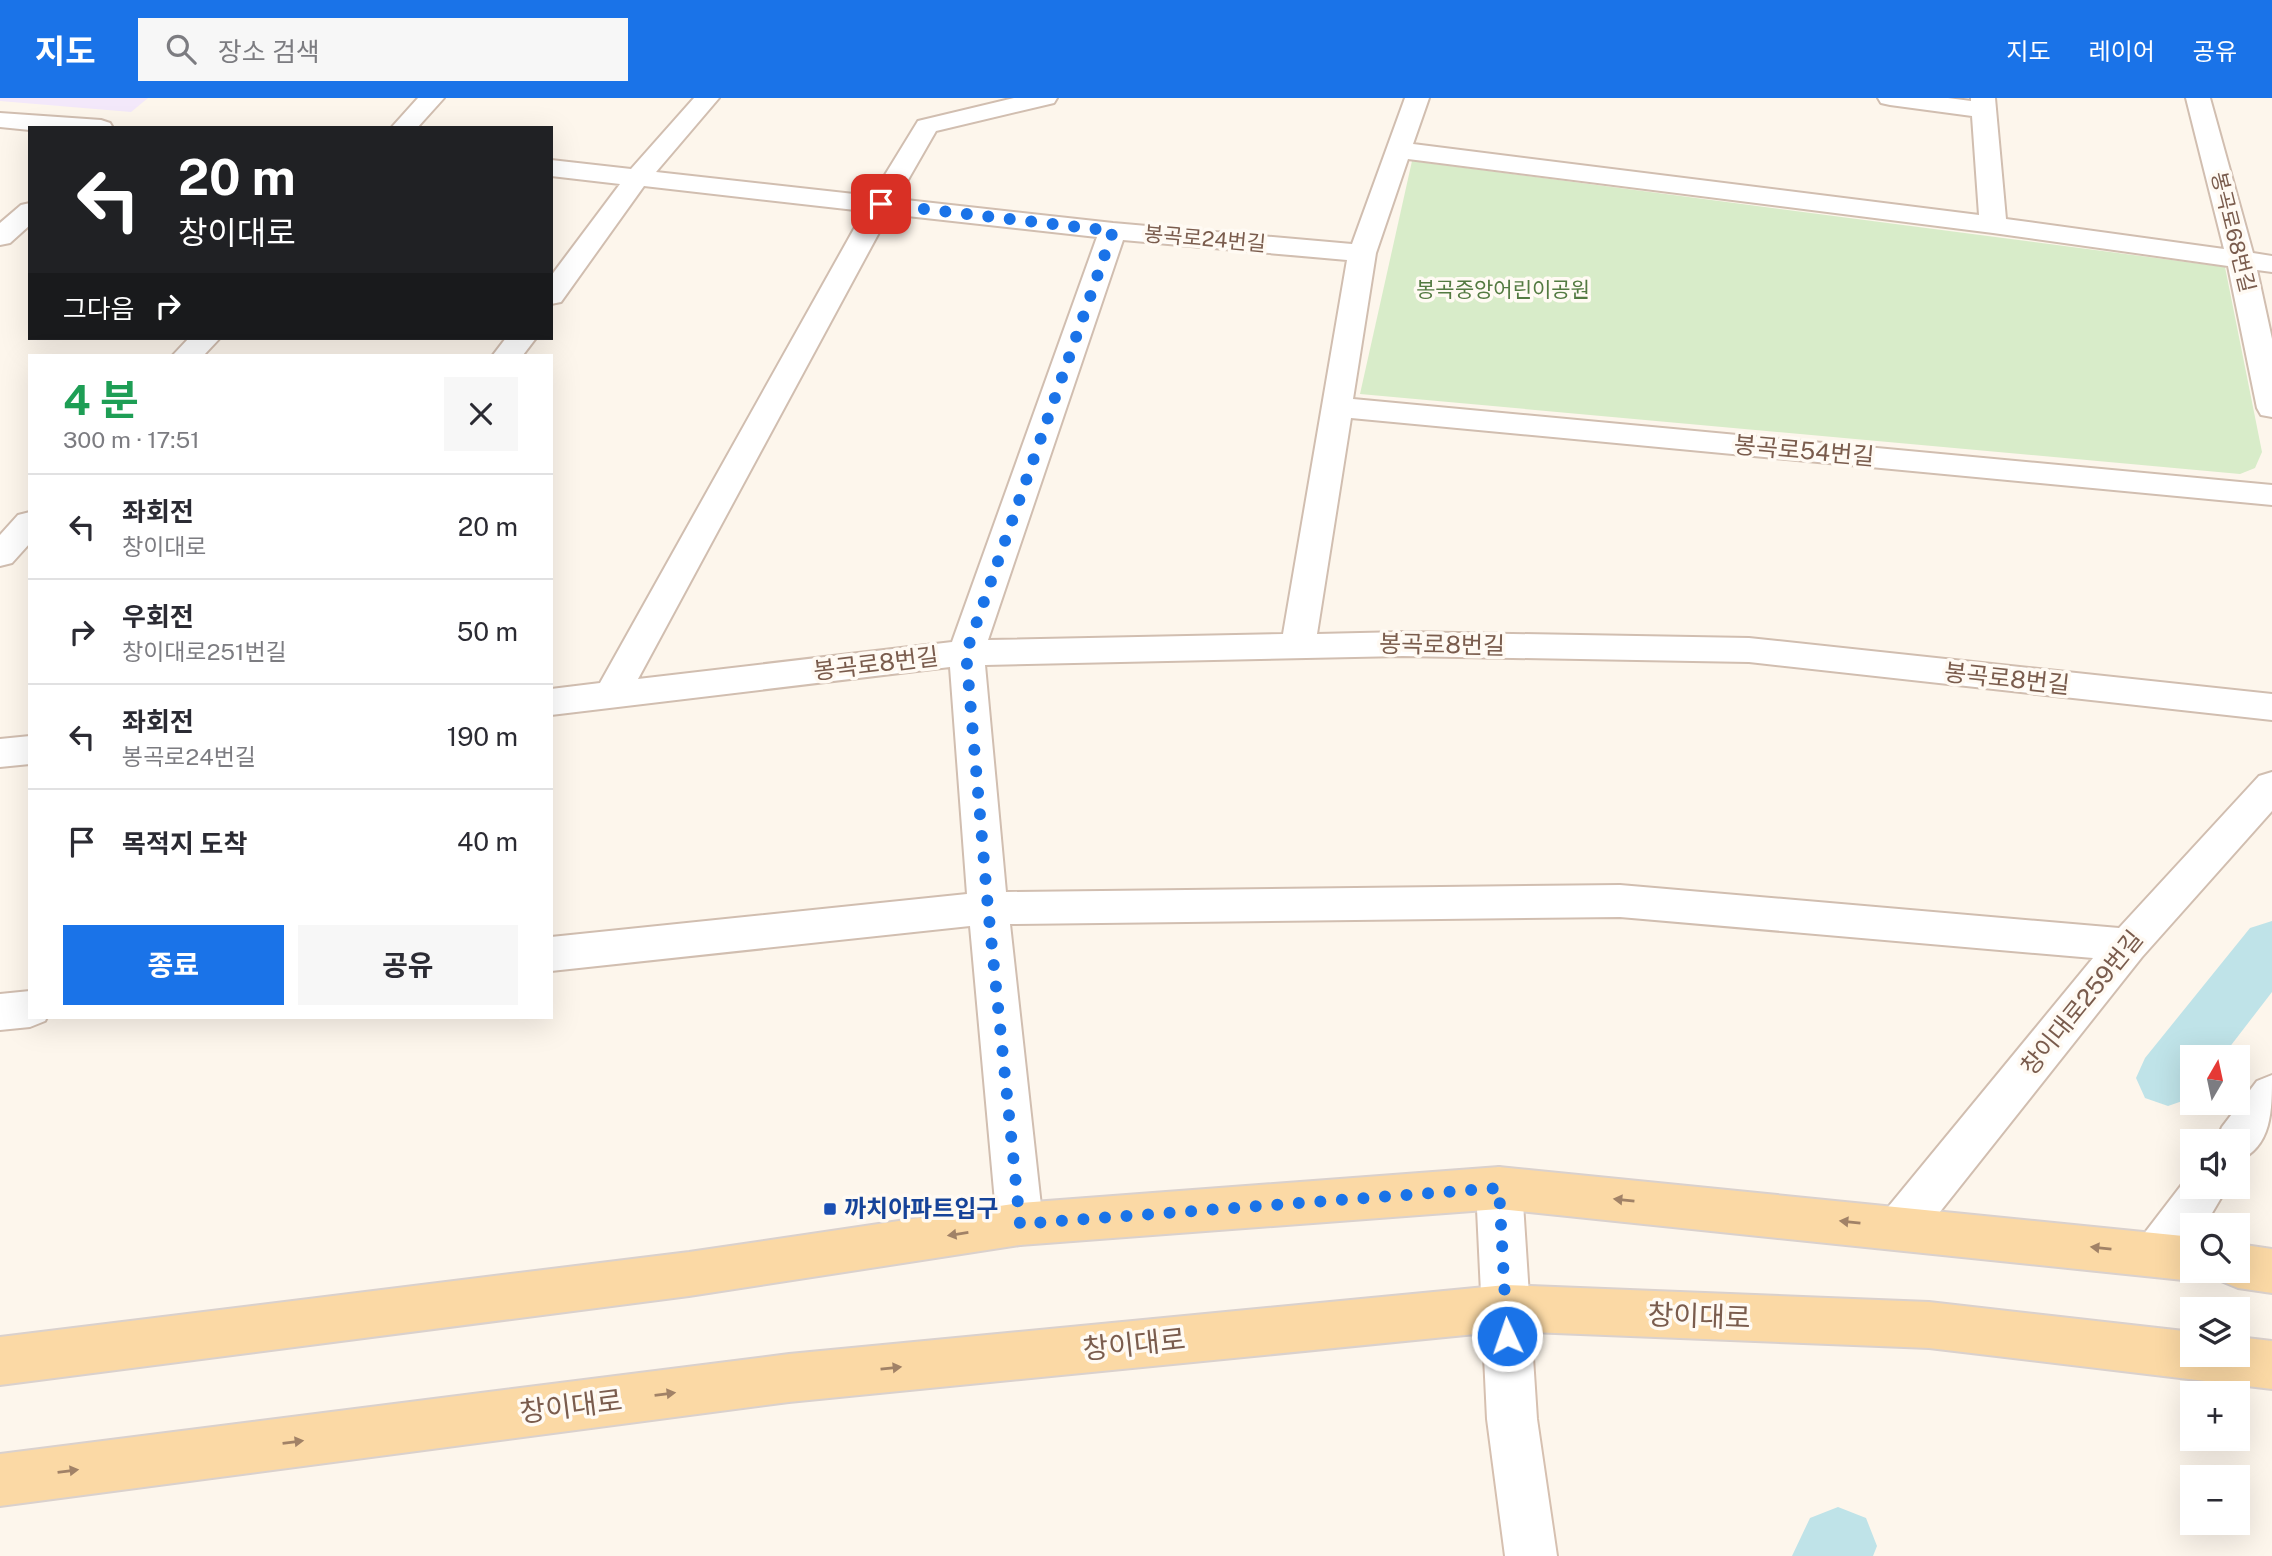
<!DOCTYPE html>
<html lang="ko">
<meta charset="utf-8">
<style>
body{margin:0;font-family:"Public Sans","Noto Sans KR",sans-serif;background:#f7f7f7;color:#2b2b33;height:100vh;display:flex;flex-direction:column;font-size:26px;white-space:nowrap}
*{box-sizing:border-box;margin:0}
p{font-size:23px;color:#7c7c81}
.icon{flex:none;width:38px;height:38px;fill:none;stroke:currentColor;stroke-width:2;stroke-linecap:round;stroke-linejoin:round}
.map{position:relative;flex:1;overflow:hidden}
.sheet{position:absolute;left:28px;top:256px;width:525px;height:665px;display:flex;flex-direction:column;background:#fff;border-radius:0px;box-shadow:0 7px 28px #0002}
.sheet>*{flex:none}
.guide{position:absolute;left:28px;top:28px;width:525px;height:214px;border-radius:0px;box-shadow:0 7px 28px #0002;background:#202124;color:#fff;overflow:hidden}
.needle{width:46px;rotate:9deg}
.tools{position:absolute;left:2180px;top:947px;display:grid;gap:14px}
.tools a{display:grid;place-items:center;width:70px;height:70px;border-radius:0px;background:#fff;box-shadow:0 7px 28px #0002;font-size:35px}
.pin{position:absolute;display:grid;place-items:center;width:60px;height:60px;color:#fff;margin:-30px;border-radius:14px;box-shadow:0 4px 10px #0006}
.me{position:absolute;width:77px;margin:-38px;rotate:357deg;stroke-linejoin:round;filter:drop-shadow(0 0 5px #0008)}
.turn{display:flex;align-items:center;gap:24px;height:147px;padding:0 35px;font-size:32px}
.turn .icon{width:91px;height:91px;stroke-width:2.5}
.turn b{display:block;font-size:49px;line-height:60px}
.then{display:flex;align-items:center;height:66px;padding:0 35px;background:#0003;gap:14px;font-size:26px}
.round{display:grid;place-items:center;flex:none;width:74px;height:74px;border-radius:0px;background:#f7f7f7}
.head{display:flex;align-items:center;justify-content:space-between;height:119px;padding:0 35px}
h1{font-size:42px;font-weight:700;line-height:52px;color:#1e9e55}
.button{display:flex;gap:14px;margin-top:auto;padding:14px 35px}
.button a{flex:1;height:80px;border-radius:0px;background:#1a73e8;color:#fff;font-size:28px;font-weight:700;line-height:80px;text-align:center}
.button a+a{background:#f7f7f7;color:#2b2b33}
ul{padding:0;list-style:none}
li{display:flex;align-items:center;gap:21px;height:105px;padding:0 35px;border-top:2px solid #e1e1e2}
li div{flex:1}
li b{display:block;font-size:26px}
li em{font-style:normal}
header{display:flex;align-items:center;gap:42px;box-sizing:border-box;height:98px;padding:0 35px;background:#1a73e8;color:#fff}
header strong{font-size:33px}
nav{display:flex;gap:38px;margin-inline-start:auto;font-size:24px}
.search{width:490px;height:63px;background:#f7f7f7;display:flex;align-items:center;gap:18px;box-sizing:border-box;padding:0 24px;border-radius:0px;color:#7c7c81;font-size:26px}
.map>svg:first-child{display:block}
.education{fill:#f3e8fa}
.green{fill:#d8ecc9}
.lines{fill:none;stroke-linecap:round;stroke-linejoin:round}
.canal{fill:#bfe3e8;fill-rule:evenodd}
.minor-casing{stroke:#d1beb0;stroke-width:4}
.tertiary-casing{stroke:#d1beb0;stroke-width:4}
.secondary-casing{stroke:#d6c0b0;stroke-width:4}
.primary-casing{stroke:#dad1cd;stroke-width:4}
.minor{fill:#fff;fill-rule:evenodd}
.tertiary{fill:#fff;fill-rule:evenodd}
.secondary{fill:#fff;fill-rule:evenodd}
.primary{fill:#fbd9a5;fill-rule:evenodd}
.oneway{fill:#a18267}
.route{stroke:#1a73e8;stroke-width:12;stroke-dasharray:0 21.6}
.transit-dot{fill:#1a4fb4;stroke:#fffaf3;stroke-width:2.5}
.labels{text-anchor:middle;stroke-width:7;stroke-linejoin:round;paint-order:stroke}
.far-street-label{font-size:21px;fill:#7a5c4d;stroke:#fffaf3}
.far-park-label{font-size:21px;fill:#537a41;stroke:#fffaf3}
.street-label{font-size:24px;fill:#7a5c4d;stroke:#fffaf3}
.transit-label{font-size:24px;font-weight:bold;fill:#164399;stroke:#fffaf3;text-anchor:start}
.near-street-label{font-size:28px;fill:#7a5c4d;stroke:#fffaf3}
</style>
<header>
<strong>지도</strong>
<div class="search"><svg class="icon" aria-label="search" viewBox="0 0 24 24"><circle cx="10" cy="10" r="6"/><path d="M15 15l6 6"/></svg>장소 검색</div>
<nav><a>지도</a><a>레이어</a><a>공유</a></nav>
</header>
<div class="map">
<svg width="2272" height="1458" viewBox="0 0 2272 1458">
<rect width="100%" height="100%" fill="#fdf6ec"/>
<path class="education" d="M0,0H148L131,14L0,3Z"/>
<path class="green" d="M1412,63L2225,169L2262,354L2255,370L2240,376L1360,296Z"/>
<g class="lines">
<path class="canal" d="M2272,823V894L2222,959H2193L2191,1000L2168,1008L2145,1000L2136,980L2145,960L2250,830Z
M1838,1409L1866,1420L1877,1448L1873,1458H1792L1810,1420Z"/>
<defs>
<path id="minor" d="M694,0H719L656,74L872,98L918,23L1014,0H1057L1054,5L936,33L897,101L1113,125L1352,146L1405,0H1429L1413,46L1979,117L1972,18L1890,7L1881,5L1878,0H1948L1971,3V0H1995L2006,121L2224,151L2186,0H2210L2253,155L2272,158V174L2257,172L2272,241V319L2261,317L2257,310L2228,168L1993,135L1408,61L1376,155L1353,301L2272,387V407L1351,320L1317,536L1403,534L1749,540L2272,596V622L1749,564L1403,558L985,567L1006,794L1620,787L2119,830L2259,678L2272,674V713L2142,859L1916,1144L1900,1150L1884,1144L1877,1129L1884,1114L2093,860L1620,819L1010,826L1043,1126L1036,1141L1020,1147L1004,1141L997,1126L970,828L551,873V839L967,796L950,569L551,617V591L600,585L864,113L644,88L561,204L551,206V178L620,86L551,78V62L631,71ZM889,116L1097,139L952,544L638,581ZM1123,142L1347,162L1283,536L988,542Z
M30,105V127L10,145L0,147V125L21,107Z
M506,240H536L523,257H493Z
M30,638V666L0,669V641Z
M30,893V919H47L45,923L30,929L0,932V896Z
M2272,977C2272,1013 2272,1048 2238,1063V1043H2216L2222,1029L2257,983Z
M2193,1072V1088H2228L2205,1127H2193C2193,1151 2180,1169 2157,1178L2140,1171L2134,1156L2140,1141Z"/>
<path id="tertiary" d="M418,0H444L417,30H391Z
M0,15L101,22L110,25L113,30L30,32L0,29Z
M189,240H220L204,257H173Z
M30,414V445L12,465L0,468V437L18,417Z"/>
<path id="secondary" d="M1499,1069L1515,1075L1522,1090L1537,1321L1557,1458H1505L1487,1321L1476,1090L1483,1075Z"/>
<path id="primary" d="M1499,1069L2193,1139V1172H2211L2210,1176L2193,1183L1499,1111L1020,1147L689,1198L0,1287V1239L689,1154L1020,1105Z
M2238,1146L2272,1151V1195L2238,1190L2221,1183L2217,1172H2238Z
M1506,1187L1929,1204L2193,1234V1256H2238V1239L2272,1243V1291L1929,1250L1506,1233L789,1304L0,1408V1356L789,1256Z"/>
</defs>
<use href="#minor" class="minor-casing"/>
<use href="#tertiary" class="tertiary-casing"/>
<use href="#secondary" class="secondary-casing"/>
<use href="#primary" class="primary-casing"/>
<use href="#minor" class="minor"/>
<use href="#tertiary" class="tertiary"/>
<use href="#secondary" class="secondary"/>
<use href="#primary" class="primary"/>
</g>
<defs><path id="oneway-solid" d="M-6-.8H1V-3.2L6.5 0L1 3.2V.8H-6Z" transform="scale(1.75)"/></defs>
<g class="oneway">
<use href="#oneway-solid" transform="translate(1624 1102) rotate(-174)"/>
<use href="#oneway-solid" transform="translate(1850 1124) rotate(-174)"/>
<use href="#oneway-solid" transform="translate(958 1136) rotate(171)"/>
<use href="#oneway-solid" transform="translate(2101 1150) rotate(-174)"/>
<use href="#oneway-solid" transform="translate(891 1270) rotate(-6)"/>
<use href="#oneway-solid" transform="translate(665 1296) rotate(-7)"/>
<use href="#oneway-solid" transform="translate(293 1344) rotate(-7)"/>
<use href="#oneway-solid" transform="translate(68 1373) rotate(-7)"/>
</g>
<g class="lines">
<path class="route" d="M881,106L1113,133L966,555L988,810L1020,1126L1499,1090L1507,1238"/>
</g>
<rect class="transit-dot" x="823" y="1104" width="14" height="14" rx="3.5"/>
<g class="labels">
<g class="far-street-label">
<text transform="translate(2233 134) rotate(76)" y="7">봉곡로68번길</text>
<text transform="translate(1205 141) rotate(5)" y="7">봉곡로24번길</text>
</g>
<g class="far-park-label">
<text x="1503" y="199">봉곡중앙어린이공원</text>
</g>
<g class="street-label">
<text transform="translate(1804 353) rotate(5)" y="8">봉곡로54번길</text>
<text transform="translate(1442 547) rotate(1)" y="8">봉곡로8번길</text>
<text transform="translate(876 566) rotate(-7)" y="8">봉곡로8번길</text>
<text transform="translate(2007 581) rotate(6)" y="8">봉곡로8번길</text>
<text transform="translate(2082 905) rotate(-51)" y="8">창이대로259번길</text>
</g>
<g class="transit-label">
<text x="844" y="1119">까치아파트입구</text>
</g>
<g class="near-street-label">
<text transform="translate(1699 1218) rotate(2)" y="10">창이대로</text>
<text transform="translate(1134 1246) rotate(-6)" y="10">창이대로</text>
<text transform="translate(571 1308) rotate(-7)" y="10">창이대로</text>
</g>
</g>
</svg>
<div class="tools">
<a><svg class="needle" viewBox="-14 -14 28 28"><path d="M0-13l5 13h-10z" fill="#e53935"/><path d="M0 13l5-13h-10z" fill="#7c7c81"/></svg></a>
<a><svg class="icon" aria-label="sound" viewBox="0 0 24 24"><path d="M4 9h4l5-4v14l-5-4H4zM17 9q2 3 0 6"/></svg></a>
<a><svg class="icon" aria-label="search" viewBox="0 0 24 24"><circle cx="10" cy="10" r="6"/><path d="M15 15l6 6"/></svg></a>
<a><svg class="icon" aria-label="layers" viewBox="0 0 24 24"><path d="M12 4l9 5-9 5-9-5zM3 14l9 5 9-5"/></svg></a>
<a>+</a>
<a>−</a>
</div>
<div class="pin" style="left:881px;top:106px;background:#d93025"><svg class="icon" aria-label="arrive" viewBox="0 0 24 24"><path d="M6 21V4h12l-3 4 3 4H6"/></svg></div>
<svg class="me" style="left:1507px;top:1238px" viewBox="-20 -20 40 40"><circle r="17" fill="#1a73e8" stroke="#fff" stroke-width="3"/><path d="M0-11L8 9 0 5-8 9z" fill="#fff"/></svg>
<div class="guide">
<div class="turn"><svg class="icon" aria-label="left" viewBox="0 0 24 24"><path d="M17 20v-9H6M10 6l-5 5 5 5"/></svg><div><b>20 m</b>창이대로</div></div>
<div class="then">그다음<svg class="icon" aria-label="right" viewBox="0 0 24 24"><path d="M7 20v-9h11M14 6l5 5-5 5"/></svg></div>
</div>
<section class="sheet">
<div class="head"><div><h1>4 분</h1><p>300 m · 17:51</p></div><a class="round"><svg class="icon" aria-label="close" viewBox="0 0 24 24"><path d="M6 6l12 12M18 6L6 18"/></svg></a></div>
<ul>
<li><svg class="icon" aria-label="left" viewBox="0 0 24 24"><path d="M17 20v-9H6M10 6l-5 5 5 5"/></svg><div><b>좌회전</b><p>창이대로</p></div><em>20 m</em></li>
<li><svg class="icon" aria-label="right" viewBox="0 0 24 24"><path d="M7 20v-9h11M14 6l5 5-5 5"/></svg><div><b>우회전</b><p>창이대로251번길</p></div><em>50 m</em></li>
<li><svg class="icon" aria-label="left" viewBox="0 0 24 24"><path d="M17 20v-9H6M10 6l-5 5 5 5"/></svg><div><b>좌회전</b><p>봉곡로24번길</p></div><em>190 m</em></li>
<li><svg class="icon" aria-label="arrive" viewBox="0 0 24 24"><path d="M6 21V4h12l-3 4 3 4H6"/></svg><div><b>목적지 도착</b></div><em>40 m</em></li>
</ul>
<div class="button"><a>종료</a><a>공유</a></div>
</section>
</div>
